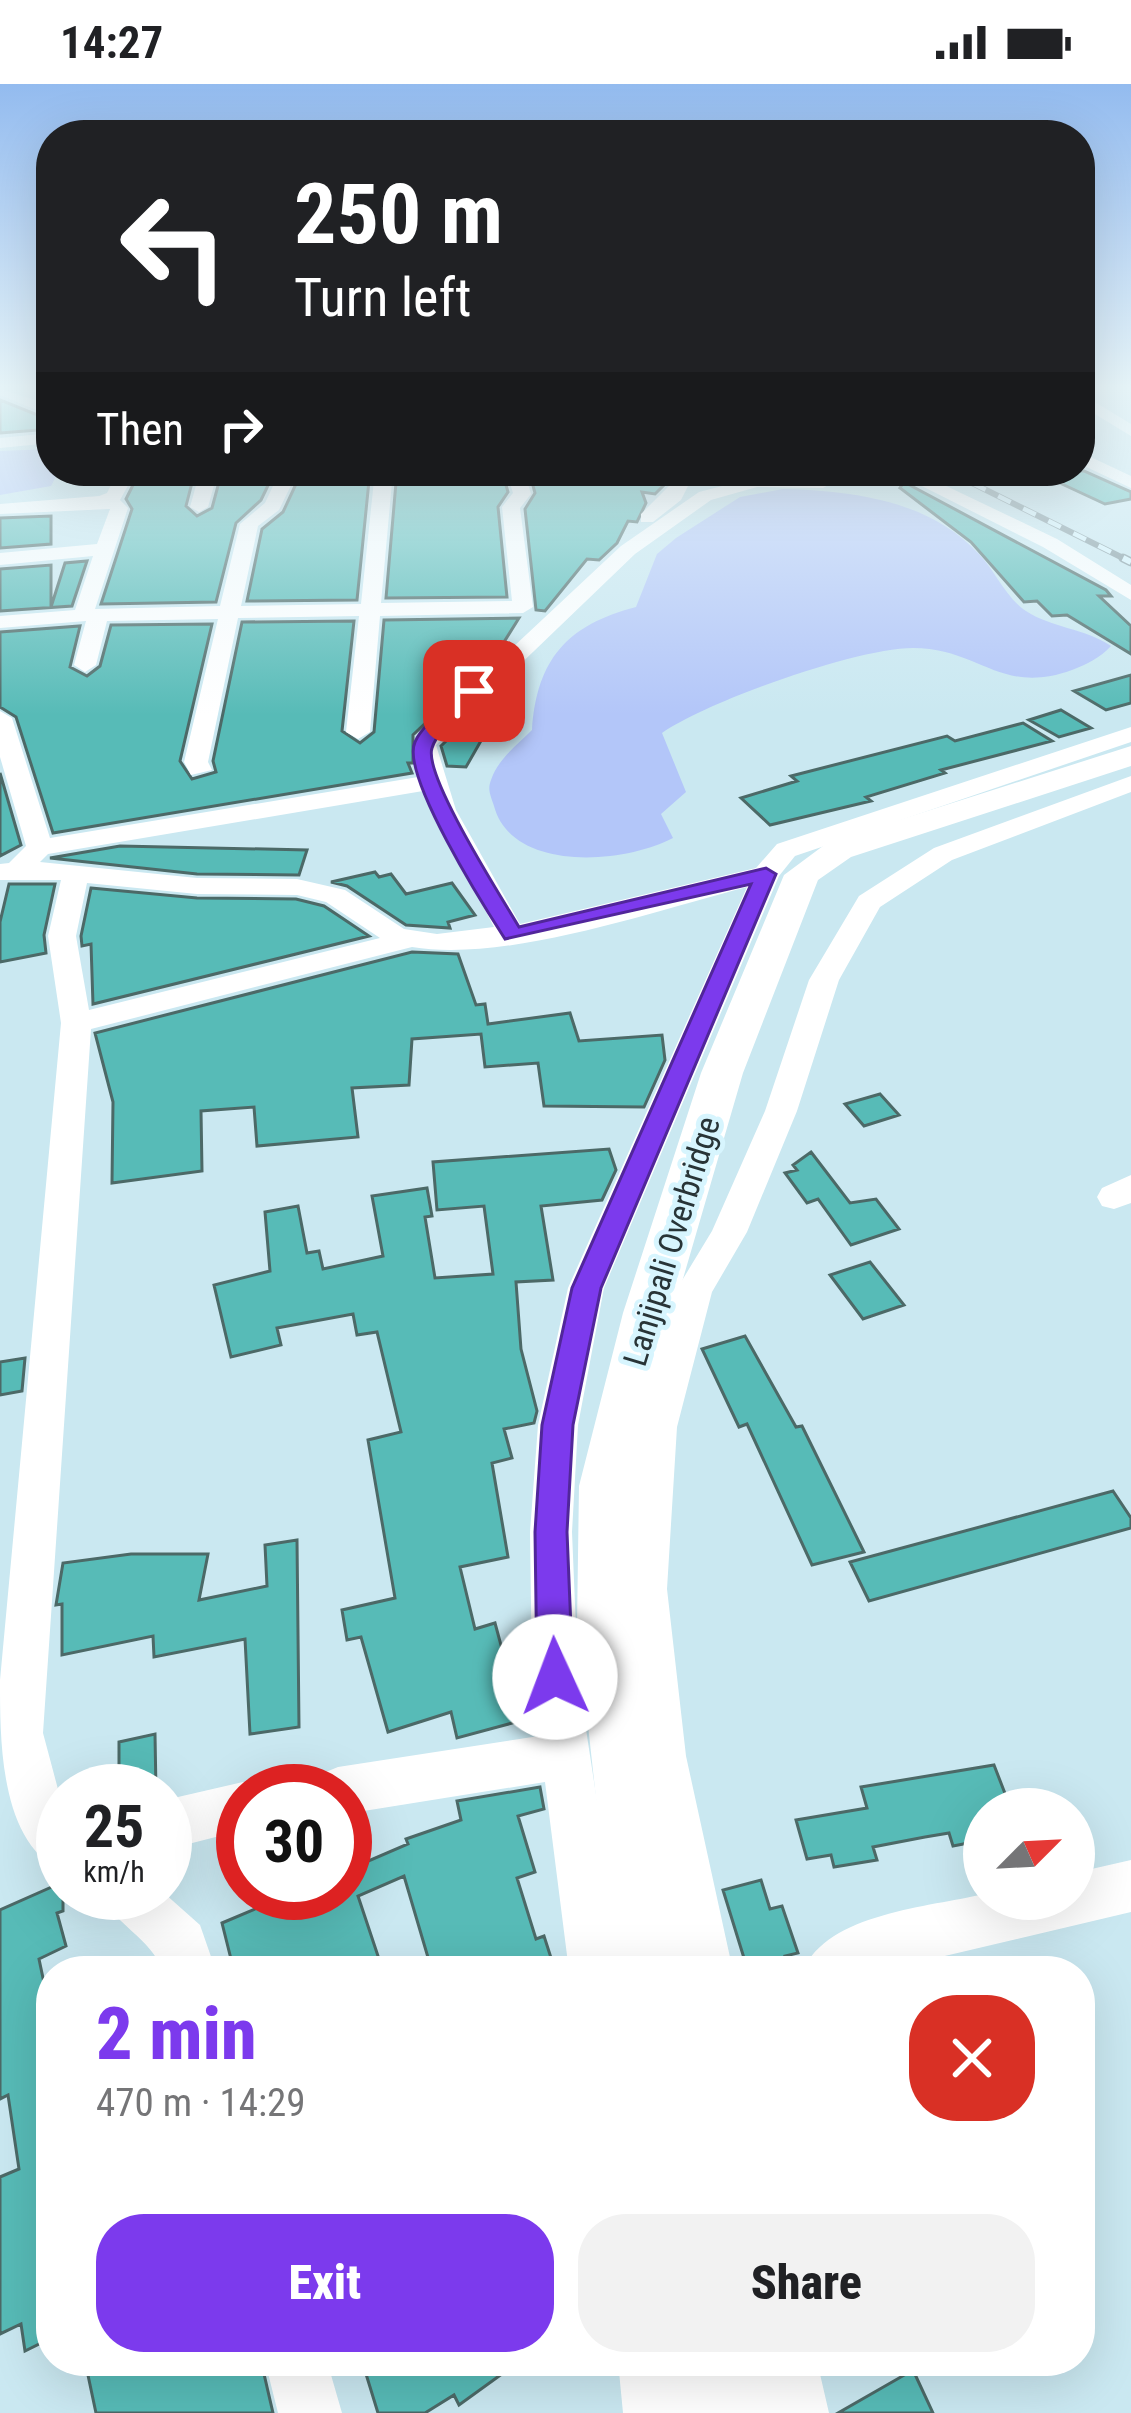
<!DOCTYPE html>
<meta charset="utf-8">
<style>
body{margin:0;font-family:"Roboto Condensed",sans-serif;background:#f2f2f2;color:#202124;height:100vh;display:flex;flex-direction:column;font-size:45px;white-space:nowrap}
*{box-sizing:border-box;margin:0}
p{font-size:39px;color:#757577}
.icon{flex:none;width:66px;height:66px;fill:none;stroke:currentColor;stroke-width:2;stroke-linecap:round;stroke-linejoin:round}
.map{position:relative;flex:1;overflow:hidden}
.side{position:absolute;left:36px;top:1872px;width:1059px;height:420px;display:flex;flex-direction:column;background:#fff;border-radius:48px;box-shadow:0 12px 48px #0002}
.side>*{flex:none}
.guide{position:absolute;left:36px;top:36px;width:1059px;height:366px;border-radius:48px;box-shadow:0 12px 48px #0002;background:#202124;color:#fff;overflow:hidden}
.needle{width:78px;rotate:66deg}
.controls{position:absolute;left:963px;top:1704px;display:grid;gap:24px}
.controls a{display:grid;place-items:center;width:132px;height:132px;border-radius:50%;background:#fff;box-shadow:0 12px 48px #0002;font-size:60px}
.speed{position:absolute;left:36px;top:1680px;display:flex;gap:24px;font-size:60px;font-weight:700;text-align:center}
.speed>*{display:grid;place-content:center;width:156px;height:156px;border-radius:50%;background:#fff;box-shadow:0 12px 48px #0002;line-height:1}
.speed small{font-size:30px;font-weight:400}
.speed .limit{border:18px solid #d22;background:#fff;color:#111}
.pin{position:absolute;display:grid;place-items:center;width:102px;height:102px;color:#fff;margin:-51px;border-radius:24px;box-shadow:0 6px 18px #0006}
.me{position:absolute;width:132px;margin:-66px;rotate:358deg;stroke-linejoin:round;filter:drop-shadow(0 0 9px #0008)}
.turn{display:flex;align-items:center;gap:42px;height:252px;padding:0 60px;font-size:54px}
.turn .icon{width:156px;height:156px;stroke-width:2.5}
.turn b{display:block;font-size:84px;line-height:102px}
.then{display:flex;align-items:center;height:114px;padding:0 60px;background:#0003;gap:24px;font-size:45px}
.round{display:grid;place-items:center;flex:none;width:126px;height:126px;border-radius:48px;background:#f2f2f2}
.head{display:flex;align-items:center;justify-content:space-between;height:204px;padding:0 60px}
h1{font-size:72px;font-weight:800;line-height:90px;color:#7c3aed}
.primary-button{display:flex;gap:24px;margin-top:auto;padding:24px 60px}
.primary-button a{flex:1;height:138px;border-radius:48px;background:#7c3aed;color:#fff;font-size:48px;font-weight:800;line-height:138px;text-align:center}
.primary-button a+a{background:#f2f2f2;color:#202124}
.status{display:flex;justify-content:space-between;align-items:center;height:84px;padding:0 60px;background:#fff;direction:ltr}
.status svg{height:33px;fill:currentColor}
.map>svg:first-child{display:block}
.water{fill:#b3c6f9}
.building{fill:#57bbb7;stroke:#4c6967;stroke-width:3}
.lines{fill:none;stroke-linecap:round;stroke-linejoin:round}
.street{fill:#fff;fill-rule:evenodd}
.secondary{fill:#fff;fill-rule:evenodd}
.rail-far1-casing{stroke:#7f949b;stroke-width:6}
.rail-casing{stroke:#7f949b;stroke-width:9}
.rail-far1{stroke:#d7f5fe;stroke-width:4.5;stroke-dasharray:14;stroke-linecap:butt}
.rail{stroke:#d7f5fe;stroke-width:6;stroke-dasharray:16;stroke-linecap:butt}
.route{fill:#7c3aed;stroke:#51269a;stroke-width:3}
.labels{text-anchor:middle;stroke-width:10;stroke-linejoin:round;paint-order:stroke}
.street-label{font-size:33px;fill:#283437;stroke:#d7f5fe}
</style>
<div class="status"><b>14:27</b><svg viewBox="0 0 49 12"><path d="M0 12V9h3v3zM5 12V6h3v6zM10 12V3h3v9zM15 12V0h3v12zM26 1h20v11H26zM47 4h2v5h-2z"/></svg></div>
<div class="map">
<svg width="1131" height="2329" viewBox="0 0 1131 2329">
<rect width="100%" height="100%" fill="#cae8f1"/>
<path class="water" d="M51,365V387H59L51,402L0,411V367Z
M783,405C853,407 929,416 979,470C995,487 1007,515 1026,527C1052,544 1084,544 1111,562C1100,574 1087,580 1072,586C1000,612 980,564 913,564C857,564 708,617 662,649L686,708L661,730L673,754C624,780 512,789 494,722C491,712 487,706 491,696C498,675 517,661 532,646C537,575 567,541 636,523L657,470L676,454L740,413Z"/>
<path class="building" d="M0,316L45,334L51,345L0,349Z
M140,387H195L186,422L197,432L212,424L222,387H275L261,416L236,439L216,518L101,520L132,425L126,415Z
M302,387H370L357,516L247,517L262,445L283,428Z
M397,387H502L508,408L498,423L507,513L386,514Z
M529,387H662L666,399L655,410L642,408L646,419L637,438L628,437L617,459L599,476L587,475L545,527L536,526L525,425L535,409Z
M1034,387H1084L1131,408V415L1105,420Z
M904,398L1106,506L1111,512H1099L1131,542V570L1067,531L1052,532L1037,517L1024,518L971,458L900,404Z
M51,432V460L0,464V434Z
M87,477L72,522L0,527V485L51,481V523L65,479Z
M519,534L494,574L413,651V679H408L412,689L53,749L16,633L0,623V548L80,542L70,583L87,592L100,582L111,541L212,540L180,677L192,695L216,688L213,677L242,538L354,537L342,647L360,659L374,648L384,536Z
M1131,591V619L1106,626L1074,607Z
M487,618L502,620L466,683L447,682L441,662Z
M1061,626L1091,644L1059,653L1029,636Z
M1023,639L1052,657L941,686L945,689L866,713L871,717L770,741L741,714L797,697L791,692L947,652L955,657Z
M0,689L21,761L0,772Z
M120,762L307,766L299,791L197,790L50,774Z
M375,788L379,793L391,790L406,810L452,799L475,831L448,838L450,844L406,841L347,802L331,798Z
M9,800H55L44,851L46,869L0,878V838Z
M91,804L197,814L296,815L324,822L369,852L93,920L91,860L82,862L81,852Z
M412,868L458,870L476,921L485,920L488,940L570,929L579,957L662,951L665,976L644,1023L544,1022L538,979L485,983L481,950L412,955L409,1001L352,1004L358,1053L257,1062L254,1023L201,1027L202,1087L112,1099L113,1018L95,949Z
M880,1010L899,1031L864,1042L845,1020Z
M609,1065L616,1086L602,1116L541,1122L553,1196L516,1198L521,1265L537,1327L534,1339L504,1345L512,1374L492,1379L508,1473L460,1483L475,1545L495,1539L502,1565L526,1559L527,1584L520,1586L527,1605L507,1611L516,1638L457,1654L451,1628L388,1648L361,1553L347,1556L342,1526L395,1514L368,1356L401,1348L377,1248L357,1251L353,1230L277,1244L281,1261L231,1273L214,1201L270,1187L265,1128L298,1122L307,1169L319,1167L323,1185L383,1172L372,1112L427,1104L432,1132L425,1133L435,1194L493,1190L484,1122L437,1126L433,1078Z
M811,1068L850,1119L876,1115L899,1145L851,1161L818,1115L807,1119L785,1089L797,1086L793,1081Z
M870,1178L904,1221L863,1235L830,1191Z
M745,1252L796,1343L802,1342L864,1468L812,1481L747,1340L739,1343L702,1265Z
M25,1274L22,1307L0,1311V1278Z
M1113,1407L1131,1434V1444L869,1517L850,1478Z
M297,1456L299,1643L250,1650L245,1555L154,1573L153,1552L62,1571V1520L56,1521L63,1479L131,1470H208L199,1516L267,1502L265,1461Z
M155,1650L156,1707H119V1658Z
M994,1681L1011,1725H984V1756L953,1762L949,1749L925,1753L873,1763L877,1776L834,1783L831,1771L807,1775L796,1736L867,1724L861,1703Z
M540,1703L544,1725L518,1732L535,1788L517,1794L536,1855L544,1852L553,1880L534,1887H432L404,1792L358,1812L383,1887H234L222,1839L293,1809H345V1787L408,1760L406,1755L461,1736L457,1717Z
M761,1796L770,1825L782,1822L798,1869L785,1872L790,1887H748L723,1806Z
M63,1798V1827L57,1829L66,1862L39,1875L51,1932V2254L25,2267L21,2240L0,2250V2093L19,2085L8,2011L0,2015V1826Z
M85,2277H261L273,2329H96Z
M362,2277H520L459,2321L454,2311L425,2329H378Z
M913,2286L933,2329H838Z"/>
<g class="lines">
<path class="street" d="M0,305L51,321V332L0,311Z
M1080,309L1131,340V352L1080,321Z
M51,349V359L0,364V354Z
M1080,368L1131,392V404L1080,380Z
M118,387H136L120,416L128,424L95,525L220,522L240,440L265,419L280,387H298L279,426L258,442L241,522L361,520L375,387H393L381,519L512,517L502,423L513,409L506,387H524L531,410L520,424L533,523L523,529L380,532L370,648L358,655L346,648L359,532L238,534L208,678L212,686L191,691L184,678L218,535L107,537L96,581L85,588L74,581L86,537L0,544V532L75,526L93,472L0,481V469L97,460L110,425L0,430V420L99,412L107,409Z
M200,387H218L208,423L199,428L190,423Z
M666,387H684L689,400L681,416L653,438H641V430L671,400Z
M892,387H915L1057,455L1131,501V516L1043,463Z
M757,393L823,394L832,399L823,404L757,403L711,416L635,470L436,661L456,726L520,840L756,784L777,760L1131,643V658L795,772L779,792L604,1204L578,1341L572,1448L578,1593L623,1887H569L545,1698L345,1730V1707H313L321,1690L338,1683L539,1652L532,1593L530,1448L538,1341L568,1204L747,803C653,827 506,879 412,863L91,945L43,1649L63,1724V1788C0,1759 0,1659 0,1596L61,939L48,852L61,796H0V780L9,779L26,762L0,673V627L12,634L50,754L418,693L416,654L621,462L699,408ZM423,707L494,843L437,850L404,845L345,806L297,795L197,794L40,778L48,770ZM87,799L197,810L297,811L326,818L380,854L89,926L76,852Z
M1131,692V708L952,776L880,823L839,896L797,1027L747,1148L712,1208L677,1343L667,1505L686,1672L733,1887H679L638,1672L623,1505L637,1343L675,1208L712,1147L765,1027L809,896L859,812L934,764Z
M1131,1091V1119L1114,1125L1102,1122L1097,1113L1102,1104Z
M243,1698L261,1707H243V1746L165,1766V1716Z
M1131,1776V1828L881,1887H803C827,1829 930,1823 984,1810V1815H1074V1789Z
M100,1809H164L200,1841L216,1887H162C153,1855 113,1840 100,1809Z
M265,2277H327L342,2329H278Z
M618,2277H680L687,2329H623Z
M755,2277H817L829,2329H765Z"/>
<path class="secondary" d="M1131,662V682L851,773L818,796L743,989L673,1229L635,1402L637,1541L687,1887H615L577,1541L579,1402L623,1229L701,989L784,791L827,759Z
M674,2277H758L768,2329H682Z"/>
<defs>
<path id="rail-far1" d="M948,387L1129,477"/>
<path id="rail" d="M1123,474L1131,478"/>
</defs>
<use href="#rail-far1" class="rail-far1-casing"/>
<use href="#rail" class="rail-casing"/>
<use href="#rail-far1" class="rail-far1"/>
<use href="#rail" class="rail"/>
</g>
<linearGradient id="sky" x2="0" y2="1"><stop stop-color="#93bbef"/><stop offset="0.48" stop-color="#e7f5f9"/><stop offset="1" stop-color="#e7f5f9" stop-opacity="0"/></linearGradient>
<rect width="1131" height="631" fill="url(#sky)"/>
<path class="route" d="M468,603L482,607C468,624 438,644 432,664C423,691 502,814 519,843L766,784L776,790L601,1204L573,1341L567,1448L573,1593L567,1605L555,1610L543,1605L537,1593L535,1448L542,1341L572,1204L751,800L505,855C485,824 400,690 415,658C423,639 453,619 468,603Z"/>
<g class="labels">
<g class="street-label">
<text transform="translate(671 1157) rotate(-73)" y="12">Lanjipali Overbridge</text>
</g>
</g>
</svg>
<div class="controls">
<a><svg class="needle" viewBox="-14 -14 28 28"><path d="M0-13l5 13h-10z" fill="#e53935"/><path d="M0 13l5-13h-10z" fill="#757577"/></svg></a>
</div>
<div class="speed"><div>25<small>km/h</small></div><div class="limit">30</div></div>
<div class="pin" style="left:474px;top:607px;background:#d93025"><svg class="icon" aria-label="arrive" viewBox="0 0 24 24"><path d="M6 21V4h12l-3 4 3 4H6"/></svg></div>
<svg class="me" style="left:555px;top:1593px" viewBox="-20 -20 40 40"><circle r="19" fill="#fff"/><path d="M0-13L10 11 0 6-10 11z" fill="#7c3aed"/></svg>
<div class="guide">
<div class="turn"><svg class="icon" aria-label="left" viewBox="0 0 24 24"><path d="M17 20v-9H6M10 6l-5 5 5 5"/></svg><div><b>250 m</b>Turn left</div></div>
<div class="then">Then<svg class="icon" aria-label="right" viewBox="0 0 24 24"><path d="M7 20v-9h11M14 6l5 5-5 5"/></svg></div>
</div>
<section class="side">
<div class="head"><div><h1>2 min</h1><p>470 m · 14:29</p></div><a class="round" style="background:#d93025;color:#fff"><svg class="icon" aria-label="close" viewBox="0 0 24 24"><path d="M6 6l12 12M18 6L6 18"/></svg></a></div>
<div class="primary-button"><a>Exit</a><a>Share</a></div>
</section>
</div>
